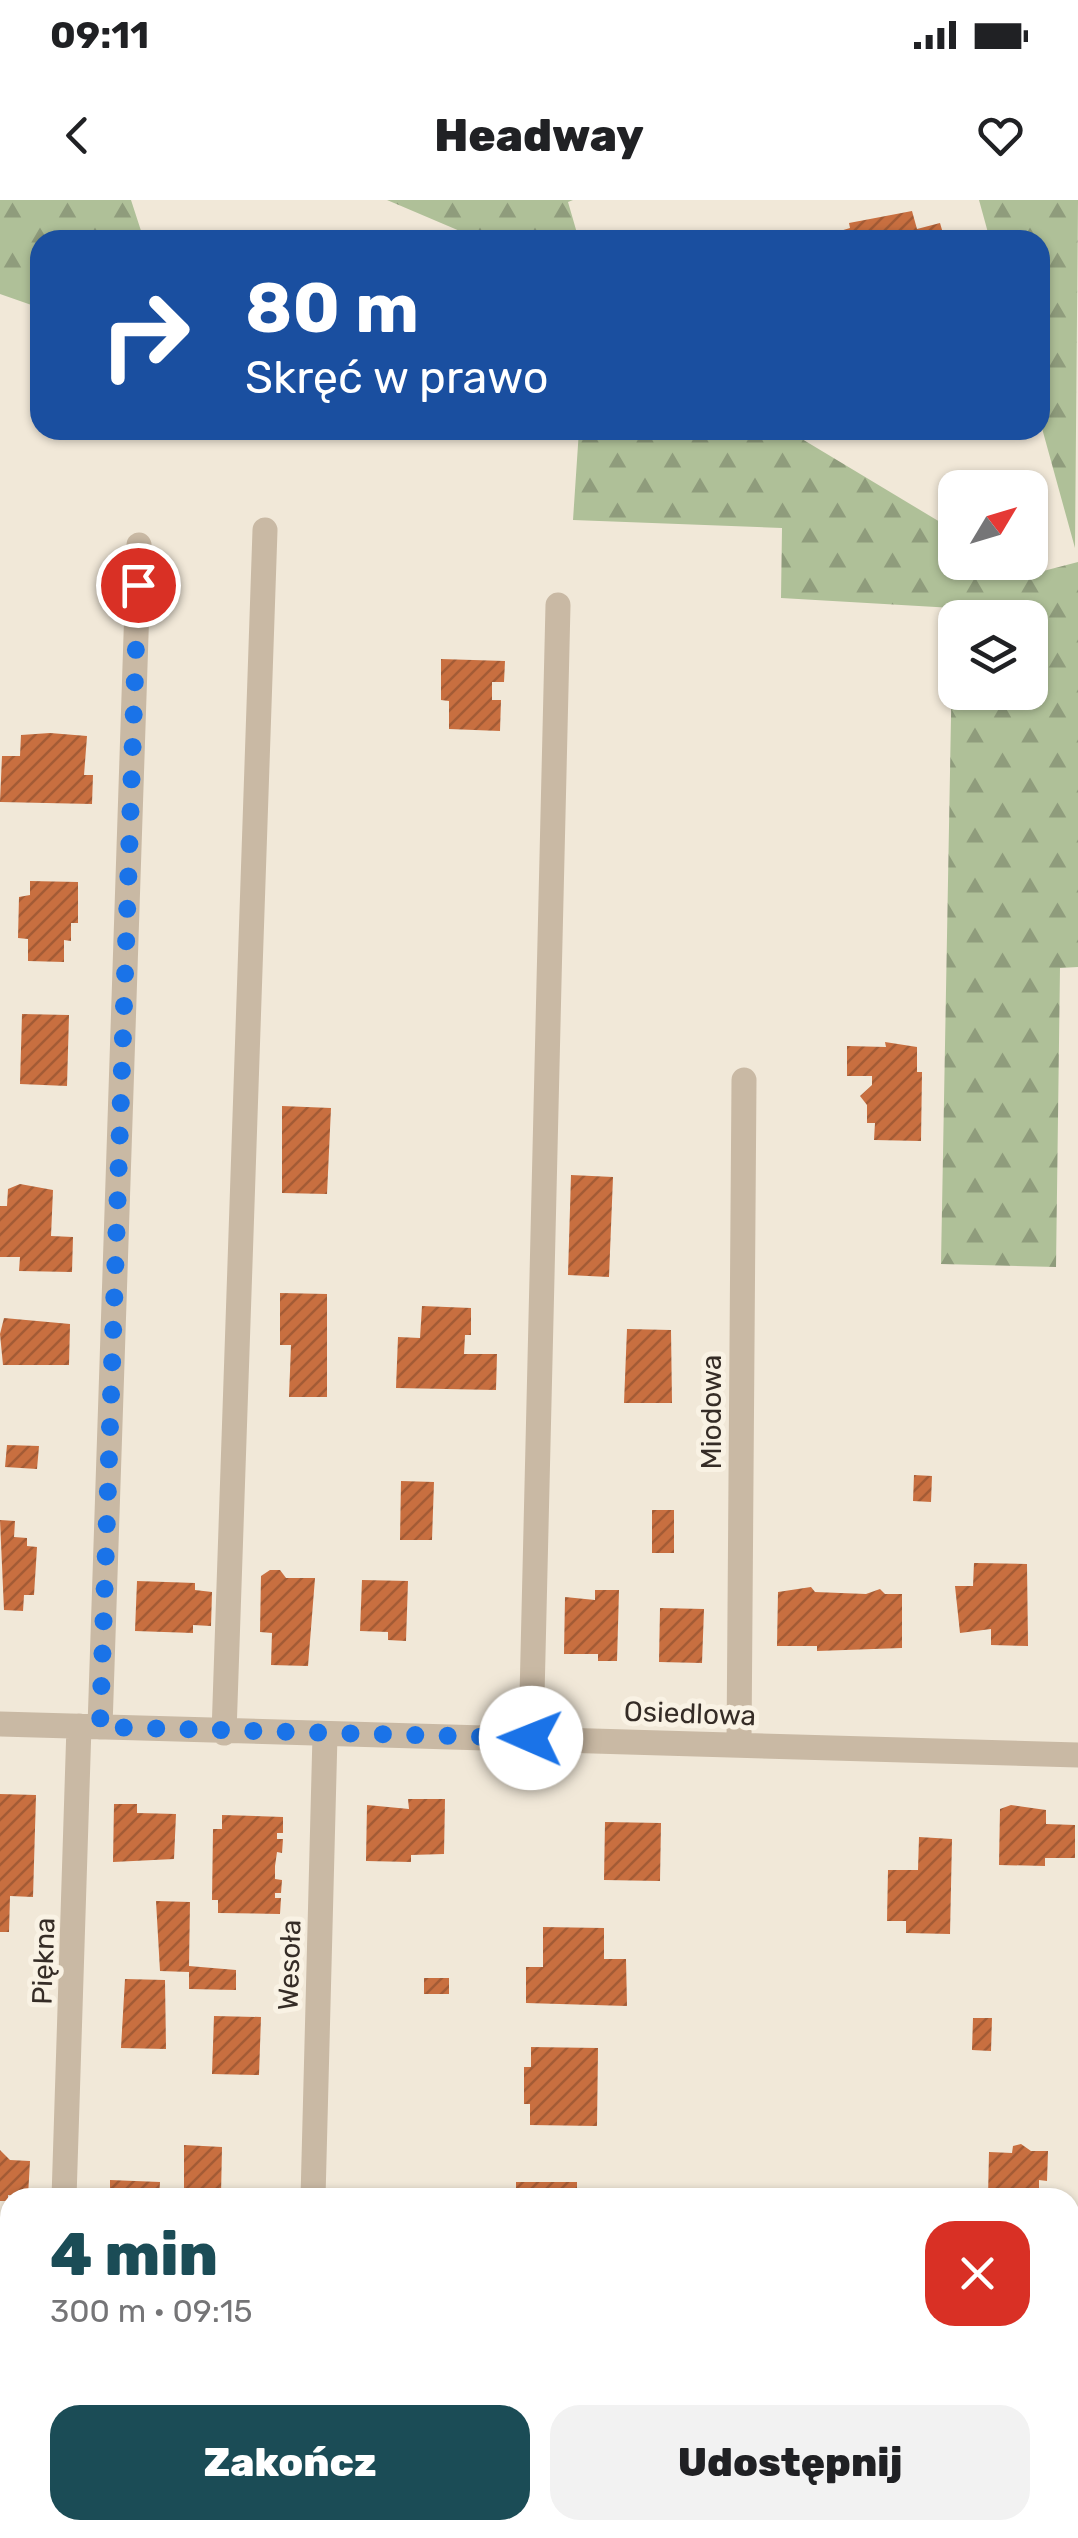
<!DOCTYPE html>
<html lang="pl">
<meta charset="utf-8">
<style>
body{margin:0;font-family:Rubik,sans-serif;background:#f2f2f2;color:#202124;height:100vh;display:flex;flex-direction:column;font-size:38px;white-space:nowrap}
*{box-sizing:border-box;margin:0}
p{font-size:32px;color:#757577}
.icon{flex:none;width:55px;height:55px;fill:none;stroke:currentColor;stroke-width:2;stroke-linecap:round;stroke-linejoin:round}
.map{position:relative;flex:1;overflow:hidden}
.details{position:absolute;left:0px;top:1988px;width:1080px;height:352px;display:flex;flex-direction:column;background:#fff;border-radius:30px 30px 0 0;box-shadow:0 2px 8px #0004}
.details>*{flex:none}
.guide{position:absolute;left:30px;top:30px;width:1020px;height:210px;border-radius:30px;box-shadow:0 2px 8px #0004;background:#1a4fa0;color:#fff;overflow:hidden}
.needle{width:65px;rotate:52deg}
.controls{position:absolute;left:938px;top:270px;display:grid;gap:20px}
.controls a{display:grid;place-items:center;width:110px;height:110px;border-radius:20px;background:#fff;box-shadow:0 2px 8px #0004;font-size:50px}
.pin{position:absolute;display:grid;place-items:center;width:85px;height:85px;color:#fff;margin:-42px;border:5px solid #fff;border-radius:50%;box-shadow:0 2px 10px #0007}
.me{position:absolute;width:110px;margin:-55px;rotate:271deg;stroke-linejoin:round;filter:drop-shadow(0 0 8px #0008)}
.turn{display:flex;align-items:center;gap:35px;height:210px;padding:0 50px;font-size:45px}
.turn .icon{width:130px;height:130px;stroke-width:2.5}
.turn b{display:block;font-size:70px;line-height:85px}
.round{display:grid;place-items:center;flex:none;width:105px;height:105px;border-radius:30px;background:#f2f2f2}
.head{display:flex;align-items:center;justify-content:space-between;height:170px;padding:0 50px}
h1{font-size:60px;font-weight:800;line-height:75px;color:#1b4c56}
.button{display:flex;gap:20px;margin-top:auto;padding:20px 50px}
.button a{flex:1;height:115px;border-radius:30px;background:#1b4c56;color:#fff;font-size:40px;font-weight:800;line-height:115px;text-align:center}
.button a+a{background:#f2f2f2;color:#202124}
.status{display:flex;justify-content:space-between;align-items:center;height:70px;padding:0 50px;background:#fff;direction:ltr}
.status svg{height:28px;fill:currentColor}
header{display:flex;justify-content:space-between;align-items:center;height:130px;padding:0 50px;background:#fff;font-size:45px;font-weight:800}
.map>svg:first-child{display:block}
.forest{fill:url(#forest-firs);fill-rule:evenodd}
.building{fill:url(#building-hatch)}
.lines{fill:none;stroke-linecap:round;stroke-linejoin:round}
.minor{stroke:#c9b9a4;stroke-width:25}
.route{stroke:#1a73e8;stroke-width:18;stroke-dasharray:0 32.4}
.labels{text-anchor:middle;stroke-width:10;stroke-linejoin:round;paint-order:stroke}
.street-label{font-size:28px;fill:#352c26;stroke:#f9f2e4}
</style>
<div class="status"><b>09:11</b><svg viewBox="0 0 49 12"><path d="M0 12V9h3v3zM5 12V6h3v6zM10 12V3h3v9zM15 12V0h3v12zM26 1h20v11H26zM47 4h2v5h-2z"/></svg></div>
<header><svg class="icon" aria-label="back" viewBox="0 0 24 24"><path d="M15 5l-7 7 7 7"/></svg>Headway<svg class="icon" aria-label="heart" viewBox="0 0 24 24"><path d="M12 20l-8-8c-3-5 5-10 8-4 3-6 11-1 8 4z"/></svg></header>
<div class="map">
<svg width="1078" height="2338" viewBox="0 0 1078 2338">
<defs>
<pattern id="forest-firs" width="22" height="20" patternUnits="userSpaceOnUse" patternTransform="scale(2.5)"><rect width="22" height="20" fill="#afc098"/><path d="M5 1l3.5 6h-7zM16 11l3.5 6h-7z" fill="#8f9c7c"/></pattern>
<pattern id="building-hatch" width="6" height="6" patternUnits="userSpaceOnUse" patternTransform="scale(2.5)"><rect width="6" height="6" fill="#c86f40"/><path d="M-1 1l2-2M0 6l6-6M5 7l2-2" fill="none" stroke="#a35b35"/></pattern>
</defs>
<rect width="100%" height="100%" fill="#f1e8d8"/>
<path class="forest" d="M0,0H131L144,40H40V108L0,94Z
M387,0H573L568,2L579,40H481Z
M979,0H1078L1075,348L1040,221V40H990Z
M579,230H787L955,331V362L1007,363L1028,375L1078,362V767L1060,768L1056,1067L941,1064L953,408L781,398L782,328L573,320ZM955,418H1030V492H955Z"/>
<path class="building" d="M912,11L917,29L940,23L945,40H810L850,28L849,23Z
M441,459L505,461L504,482H492V500H501L500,531L449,529V501L441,500Z
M50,533L87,536L84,575H93L92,604L0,602L2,556H20L21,535Z
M30,681L78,682V723H71V741L64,740V762L28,761V739L18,738L19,697L30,695Z
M22,814L69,815L67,886L20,884Z
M885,842L917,847V872H922L921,941L874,940L875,923H867V905L860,896L872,885V876H847V846L886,847Z
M282,906L331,908L327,994L282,993Z
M571,975L613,977L609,1077L568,1075Z
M20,984L53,990L51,1036L73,1037L72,1072L19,1071L20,1057H0V1006H7L8,989Z
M280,1093L327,1094V1197H289L291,1145H280Z
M422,1106L471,1108V1135H465L464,1154H497L496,1190L396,1188L398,1137L420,1138Z
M4,1118L70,1124L69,1165H3L0,1134Z
M627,1129L671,1130L672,1203H624Z
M7,1245L39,1246L37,1269L5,1267Z
M914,1275L932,1276L931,1302L913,1301Z
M401,1281L434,1282L432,1340H400Z
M652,1310H674V1353H652Z
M0,1320L15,1321L14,1337L27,1338V1346L37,1347L34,1395H24L23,1411L4,1410Z
M974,1363L1027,1364L1028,1446L991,1445V1429L960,1433L955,1386H973Z
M270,1370H280L286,1378H315L308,1466L271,1465L272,1433L260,1432L261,1376Z
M362,1380L408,1381L406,1441L388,1440V1432L360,1431Z
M137,1381L195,1383V1390L212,1392L211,1426L193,1425V1433L135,1431Z
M811,1387L815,1392L866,1394L880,1389L885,1394H902V1448L817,1451V1446H777L778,1392Z
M595,1390H619L617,1461H598V1454H564L565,1397L595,1400Z
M660,1408L704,1409L702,1463L659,1462Z
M0,1594L36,1595L33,1697L10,1696L9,1732H0Z
M408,1599H445L444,1654L411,1655V1662L366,1661L367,1605L409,1609Z
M114,1604H137V1613L176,1614L174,1659L113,1662Z
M1011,1605L1046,1610V1624L1075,1625V1658H1045V1666L999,1665L1000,1609Z
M222,1615L283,1617V1633H277V1639H283L282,1653L277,1652L275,1666V1679L282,1680L281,1693H275V1698H281L280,1714L218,1713V1700H212L213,1629H222Z
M605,1622L661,1623L660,1681L604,1680Z
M919,1637L952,1639L950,1734L906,1733V1721H887L888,1670H918Z
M156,1701L190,1702L189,1766L236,1770V1790L189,1789V1772L160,1771Z
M543,1727L604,1728V1759H626L627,1806L526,1803V1767H543Z
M424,1778H449V1794H424Z
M125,1779L165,1780L166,1849L121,1848Z
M214,1816L261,1817L259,1875L212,1874Z
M973,1818H992L991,1851L972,1850Z
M531,1847L598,1848L597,1926L530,1925V1904H524V1867H531Z
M1021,1944L1031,1951H1048L1047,1981L1039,1980V1998H988L989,1952L1012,1953L1013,1946Z
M184,1945L222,1947L221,1995L184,1998Z
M0,1950L10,1960L30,1961L28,1996L8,1995V2001H0Z
M110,1980L160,1982L159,1998H110Z
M516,1982H577V1998H504V1989H516Z
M362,2330H415V2338H361Z"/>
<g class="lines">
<path class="minor" d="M0,1524L1078,1555
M100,1527L139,345
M224,1533L265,330
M531,1538L558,405
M739,1544L744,880
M64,1998L79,1526
M313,1998L325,1535
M57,2338V2330
M305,2338V2330"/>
</g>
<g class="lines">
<path class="route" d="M138,385L100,1527L531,1538"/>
</g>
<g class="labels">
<g class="street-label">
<text transform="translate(711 1212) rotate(-90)" y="10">Miodowa</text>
<text transform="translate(690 1513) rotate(2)" y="10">Osiedlowa</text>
<text transform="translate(43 1761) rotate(-88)" y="10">Piękna</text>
<text transform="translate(289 1765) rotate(-88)" y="10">Wesoła</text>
</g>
</g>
</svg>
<div class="controls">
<a><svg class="needle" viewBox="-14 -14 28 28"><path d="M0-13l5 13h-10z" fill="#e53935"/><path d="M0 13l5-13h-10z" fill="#757577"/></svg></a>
<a><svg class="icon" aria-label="layers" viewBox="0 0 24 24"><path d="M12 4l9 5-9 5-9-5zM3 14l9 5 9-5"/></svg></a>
</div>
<div class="pin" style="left:138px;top:385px;background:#d93025"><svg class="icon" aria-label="arrive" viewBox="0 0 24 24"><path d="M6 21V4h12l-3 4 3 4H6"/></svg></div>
<svg class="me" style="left:531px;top:1538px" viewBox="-20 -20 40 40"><circle r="19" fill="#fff"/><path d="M0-13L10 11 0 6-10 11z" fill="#1a73e8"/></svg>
<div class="guide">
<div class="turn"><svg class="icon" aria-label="right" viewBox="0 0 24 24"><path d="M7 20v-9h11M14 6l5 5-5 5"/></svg><div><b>80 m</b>Skręć w prawo</div></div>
</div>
<section class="details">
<div class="head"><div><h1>4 min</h1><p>300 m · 09:15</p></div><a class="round" style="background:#d93025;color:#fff"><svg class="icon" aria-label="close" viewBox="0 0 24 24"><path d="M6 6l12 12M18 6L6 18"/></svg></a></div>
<div class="button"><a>Zakończ</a><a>Udostępnij</a></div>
</section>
</div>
